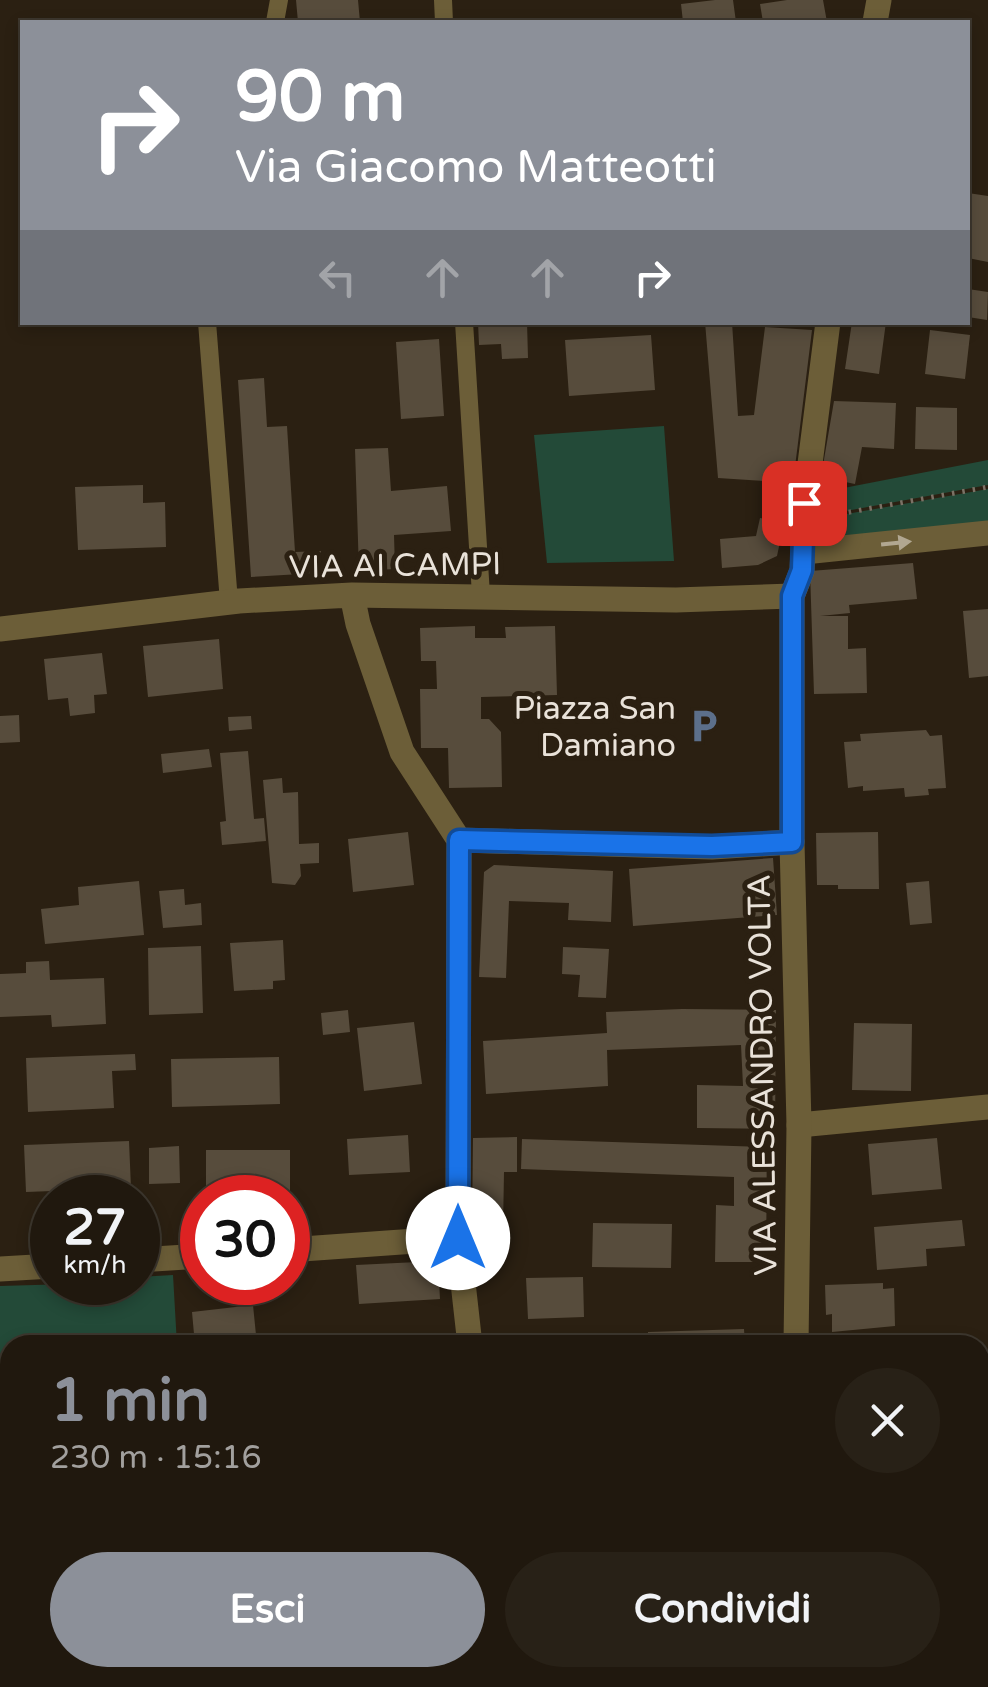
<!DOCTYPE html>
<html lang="it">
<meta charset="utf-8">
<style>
body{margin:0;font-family:"Varela Round",sans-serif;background:#282117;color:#f1f3f6;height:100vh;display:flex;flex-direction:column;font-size:38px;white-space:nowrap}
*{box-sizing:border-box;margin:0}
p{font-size:32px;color:#a2a09e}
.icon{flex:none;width:55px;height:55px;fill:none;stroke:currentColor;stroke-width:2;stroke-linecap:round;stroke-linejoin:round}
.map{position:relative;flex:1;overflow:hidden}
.side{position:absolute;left:0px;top:1335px;width:990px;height:352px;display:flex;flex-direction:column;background:#20180e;border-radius:30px 30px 0 0;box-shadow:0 5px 15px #0003,0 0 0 2px #3d372e}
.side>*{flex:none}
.hud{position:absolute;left:20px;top:20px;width:950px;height:305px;border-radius:0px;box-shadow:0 5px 15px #0003,0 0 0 2px #3d372e;background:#8c9099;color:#fff;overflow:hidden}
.speed{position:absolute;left:30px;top:1175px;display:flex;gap:20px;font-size:50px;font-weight:700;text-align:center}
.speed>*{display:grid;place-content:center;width:130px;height:130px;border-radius:50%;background:#20180e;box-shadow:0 5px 15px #0003,0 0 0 2px #3d372e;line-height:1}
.speed small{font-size:25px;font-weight:400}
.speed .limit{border:15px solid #d22;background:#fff;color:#111}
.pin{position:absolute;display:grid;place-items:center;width:85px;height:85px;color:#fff;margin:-42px;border-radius:20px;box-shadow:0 5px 15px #0006}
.me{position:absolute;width:110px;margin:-55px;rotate:0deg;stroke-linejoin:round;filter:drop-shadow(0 0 8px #0008)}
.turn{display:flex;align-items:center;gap:35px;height:210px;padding:0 50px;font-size:45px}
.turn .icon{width:130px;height:130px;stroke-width:2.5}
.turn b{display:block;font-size:70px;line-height:85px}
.lanes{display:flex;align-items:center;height:95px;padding:0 50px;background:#0003;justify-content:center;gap:50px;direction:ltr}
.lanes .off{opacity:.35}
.round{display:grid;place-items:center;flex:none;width:105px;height:105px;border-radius:52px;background:#282117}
.head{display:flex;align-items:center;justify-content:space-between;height:170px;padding:0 50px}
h1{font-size:60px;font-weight:700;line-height:75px;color:#8c9099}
.cta{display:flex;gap:20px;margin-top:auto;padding:20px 50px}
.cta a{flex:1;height:115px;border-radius:60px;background:#8c9099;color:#fff;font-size:40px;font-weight:700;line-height:115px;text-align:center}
.cta a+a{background:#282117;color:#f1f3f6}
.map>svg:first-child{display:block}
.green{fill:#234a38}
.building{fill:#574c3c}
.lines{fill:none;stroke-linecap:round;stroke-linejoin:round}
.path{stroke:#7b7266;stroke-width:5;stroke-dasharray:2.5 8;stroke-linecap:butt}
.service{stroke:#6c5e38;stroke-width:18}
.minor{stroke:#6c5e38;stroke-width:25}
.tertiary{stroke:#6c5e38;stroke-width:25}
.oneway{fill:#b1a791}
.route-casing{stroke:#114b97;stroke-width:25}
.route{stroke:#1a73e8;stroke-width:18}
.labels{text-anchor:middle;stroke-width:10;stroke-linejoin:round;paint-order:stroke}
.street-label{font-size:32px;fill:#e9e2d9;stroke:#2b2012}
.poi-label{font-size:32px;fill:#e9e2d9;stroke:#2b2012;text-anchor:end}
</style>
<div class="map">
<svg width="988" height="1687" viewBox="0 0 988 1687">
<rect width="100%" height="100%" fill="#2b2012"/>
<path class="green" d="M664,426L674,561L547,563L534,435Z
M988,460V485L824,515L823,492Z
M988,489V523L825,538L824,518Z
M173,1275L177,1345H10V1655L0,1656V1286L138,1282V1277Z"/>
<path class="building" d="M296,0H358L360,22H298Z
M715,0H733L736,22H683L681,4Z
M787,0H823L827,22H763L760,4Z
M968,193L988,196V262L968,258Z
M968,289L988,292L987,320L968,317Z
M478,322H527L528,358L502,359L501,344L479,345Z
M705,322H732L738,416L754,415L765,327L812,330L793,483L718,478Z
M852,322H886L879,374L845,369Z
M930,330L970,335L965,379L925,374Z
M651,335L655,390L569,396L565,340Z
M439,339L444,416L401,419L396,342Z
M264,378L267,427L287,426L295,552L321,551L318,573L251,577L238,380Z
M834,401L896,403L894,449L862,447L855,484L821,477Z
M916,407L957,408V450L915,449Z
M388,448L391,491L447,486L451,531L394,535L395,569L359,571L355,449Z
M143,485V503L165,502L166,547L78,550L75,487Z
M760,518L784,523L777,556L758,565L722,568L720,539L756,536Z
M913,563L917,599L849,605L850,613L820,616H848V649L866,648L867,693L814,694L810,571Z
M988,609V676L969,678L963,611Z
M475,626V638H506L505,627L555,626L557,695L481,697V719H489L501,732L502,787L449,788L448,748H421L420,689H437L436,661H421L420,628Z
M219,639L223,689L148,697L143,646Z
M102,653L107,694L94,695L95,713L70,716L68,698L48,700L44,659Z
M19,715L20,742L0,743V716Z
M251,716L252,729L229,731L228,717Z
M926,730L930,736L942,735L946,788L928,789L929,795L905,797L904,788L863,791V786L848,788L844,742L861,741L860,734Z
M209,749L212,767L163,773L161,754Z
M248,751L254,819L264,818L266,841L222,845L220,822L226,821L220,753Z
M282,778L283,793L298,792L299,844L319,843V863L300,864L301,876L295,885L272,883L263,780Z
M408,832L414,885L353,892L348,839Z
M878,832L879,889H838V885H817L816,833Z
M773,858L777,915L633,926L629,869Z
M494,865L613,871L611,922L568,920L569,903L509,901L506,978L479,977L484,872Z
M139,881L144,935L45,944L41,909L79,905L78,887Z
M929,881L932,923L910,925L906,883Z
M184,889L185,905L201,903L202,925L163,928L159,891Z
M283,940L285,980L273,981V989L234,991L230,943Z
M201,946L203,1013L149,1015L148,948Z
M563,947L609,949L606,998L578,997L580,975L562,974Z
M49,961L50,980L104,978L106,1024L52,1027L51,1015L0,1017V974L26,973V962Z
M682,1009L776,1010L775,1129L697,1128V1085L743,1086L741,1045L607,1050L608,1086L486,1094L483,1041L607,1033L606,1012Z
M348,1010L350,1032L323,1035L321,1013Z
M414,1022L422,1084L364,1091L357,1028Z
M854,1023L912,1024L911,1091L852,1090Z
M135,1054L136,1070L112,1071L114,1108L28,1112L26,1058Z
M279,1057L280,1104L172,1107L171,1059Z
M408,1135L410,1172L349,1175L347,1139Z
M517,1137V1172H504L503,1228H472L473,1138Z
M937,1138L942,1189L872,1195L868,1144Z
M522,1139L767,1147L766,1262H715L716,1205L734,1206V1177L521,1169Z
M129,1141L131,1188L26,1192L24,1145Z
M179,1146L180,1183L149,1184V1148Z
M206,1150H290V1198H238L233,1193H206Z
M962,1220L965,1246L926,1249L927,1266L877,1270L874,1227Z
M593,1223L672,1224L671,1268L592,1267Z
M438,1261L440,1299L359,1304L356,1265Z
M583,1277L584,1317L528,1319L526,1278Z
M883,1283V1289L894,1288L895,1326L832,1332V1314L826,1315L825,1285Z
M253,1305L257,1345H195L192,1312Z
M744,1329L745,1345H648V1332Z
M372,1678H452L453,1687H373Z
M647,1678H678L679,1686L647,1687Z
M689,1678H759L760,1687H690Z"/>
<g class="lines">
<path class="path" d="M828,516L988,487"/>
<path class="service" d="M443,0L444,22
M275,22L279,0
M207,322L229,602
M464,322L481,595"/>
<path class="minor" d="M804,552L988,533
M352,595L358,624L402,752L459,840L458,1238L470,1345
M0,629L239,601L352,595L676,600L792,596
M459,840L712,847L792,842
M799,1125L988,1107
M288,1250L458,1238
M138,1260L202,1256
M0,1269L52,1266
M510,1678L511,1687"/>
<path class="tertiary" d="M875,22L879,0
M796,1345L799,1125L792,842V596L802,571L805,503L828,322
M791,1687V1678"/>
</g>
<defs><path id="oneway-solid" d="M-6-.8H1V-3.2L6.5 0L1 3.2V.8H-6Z" transform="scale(2.5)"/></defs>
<use class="oneway" href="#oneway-solid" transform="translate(896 543) rotate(-6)"/>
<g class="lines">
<defs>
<path id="route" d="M458,1238L459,840L712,846L792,842V596L802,570L804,503"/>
</defs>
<use href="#route" class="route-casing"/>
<use href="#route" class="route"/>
</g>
<defs>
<symbol id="parking-bare" viewBox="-9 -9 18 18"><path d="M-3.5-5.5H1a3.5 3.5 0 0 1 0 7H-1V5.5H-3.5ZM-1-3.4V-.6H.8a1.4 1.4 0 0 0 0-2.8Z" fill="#5c6f8a" stroke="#2b2012" stroke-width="2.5" paint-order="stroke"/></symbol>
</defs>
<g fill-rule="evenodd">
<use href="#parking-bare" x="679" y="701" width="50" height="50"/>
</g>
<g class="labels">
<g class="street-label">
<text transform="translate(395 565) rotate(-1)" y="11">VIA AI CAMPI</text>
<text transform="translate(762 1075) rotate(-91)" y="11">VIA ALESSANDRO VOLTA</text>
</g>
<g class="poi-label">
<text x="676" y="719">Piazza San<tspan x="676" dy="37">Damiano</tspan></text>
</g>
</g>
</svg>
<div class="speed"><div>27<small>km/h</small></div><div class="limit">30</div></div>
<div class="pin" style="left:804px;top:503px;background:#d93025"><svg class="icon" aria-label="arrive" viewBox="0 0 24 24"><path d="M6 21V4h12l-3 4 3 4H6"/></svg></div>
<svg class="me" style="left:458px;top:1238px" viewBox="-20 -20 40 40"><circle r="19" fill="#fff"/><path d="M0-13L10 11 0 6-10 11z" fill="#1a73e8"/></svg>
<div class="hud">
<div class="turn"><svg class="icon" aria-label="right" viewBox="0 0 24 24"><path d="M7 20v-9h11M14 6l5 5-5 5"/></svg><div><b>90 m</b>Via Giacomo Matteotti</div></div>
<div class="lanes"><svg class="icon off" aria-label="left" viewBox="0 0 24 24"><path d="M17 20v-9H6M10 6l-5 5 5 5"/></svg><svg class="icon off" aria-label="ahead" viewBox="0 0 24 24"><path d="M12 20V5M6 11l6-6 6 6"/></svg><svg class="icon off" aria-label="ahead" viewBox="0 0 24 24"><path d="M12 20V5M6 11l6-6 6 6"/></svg><svg class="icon" aria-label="right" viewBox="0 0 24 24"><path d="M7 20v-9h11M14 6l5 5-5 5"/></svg></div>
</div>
<section class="side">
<div class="head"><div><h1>1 min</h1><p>230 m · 15:16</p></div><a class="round"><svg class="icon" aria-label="close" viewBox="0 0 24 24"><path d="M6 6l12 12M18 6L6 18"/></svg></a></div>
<div class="cta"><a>Esci</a><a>Condividi</a></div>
</section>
</div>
